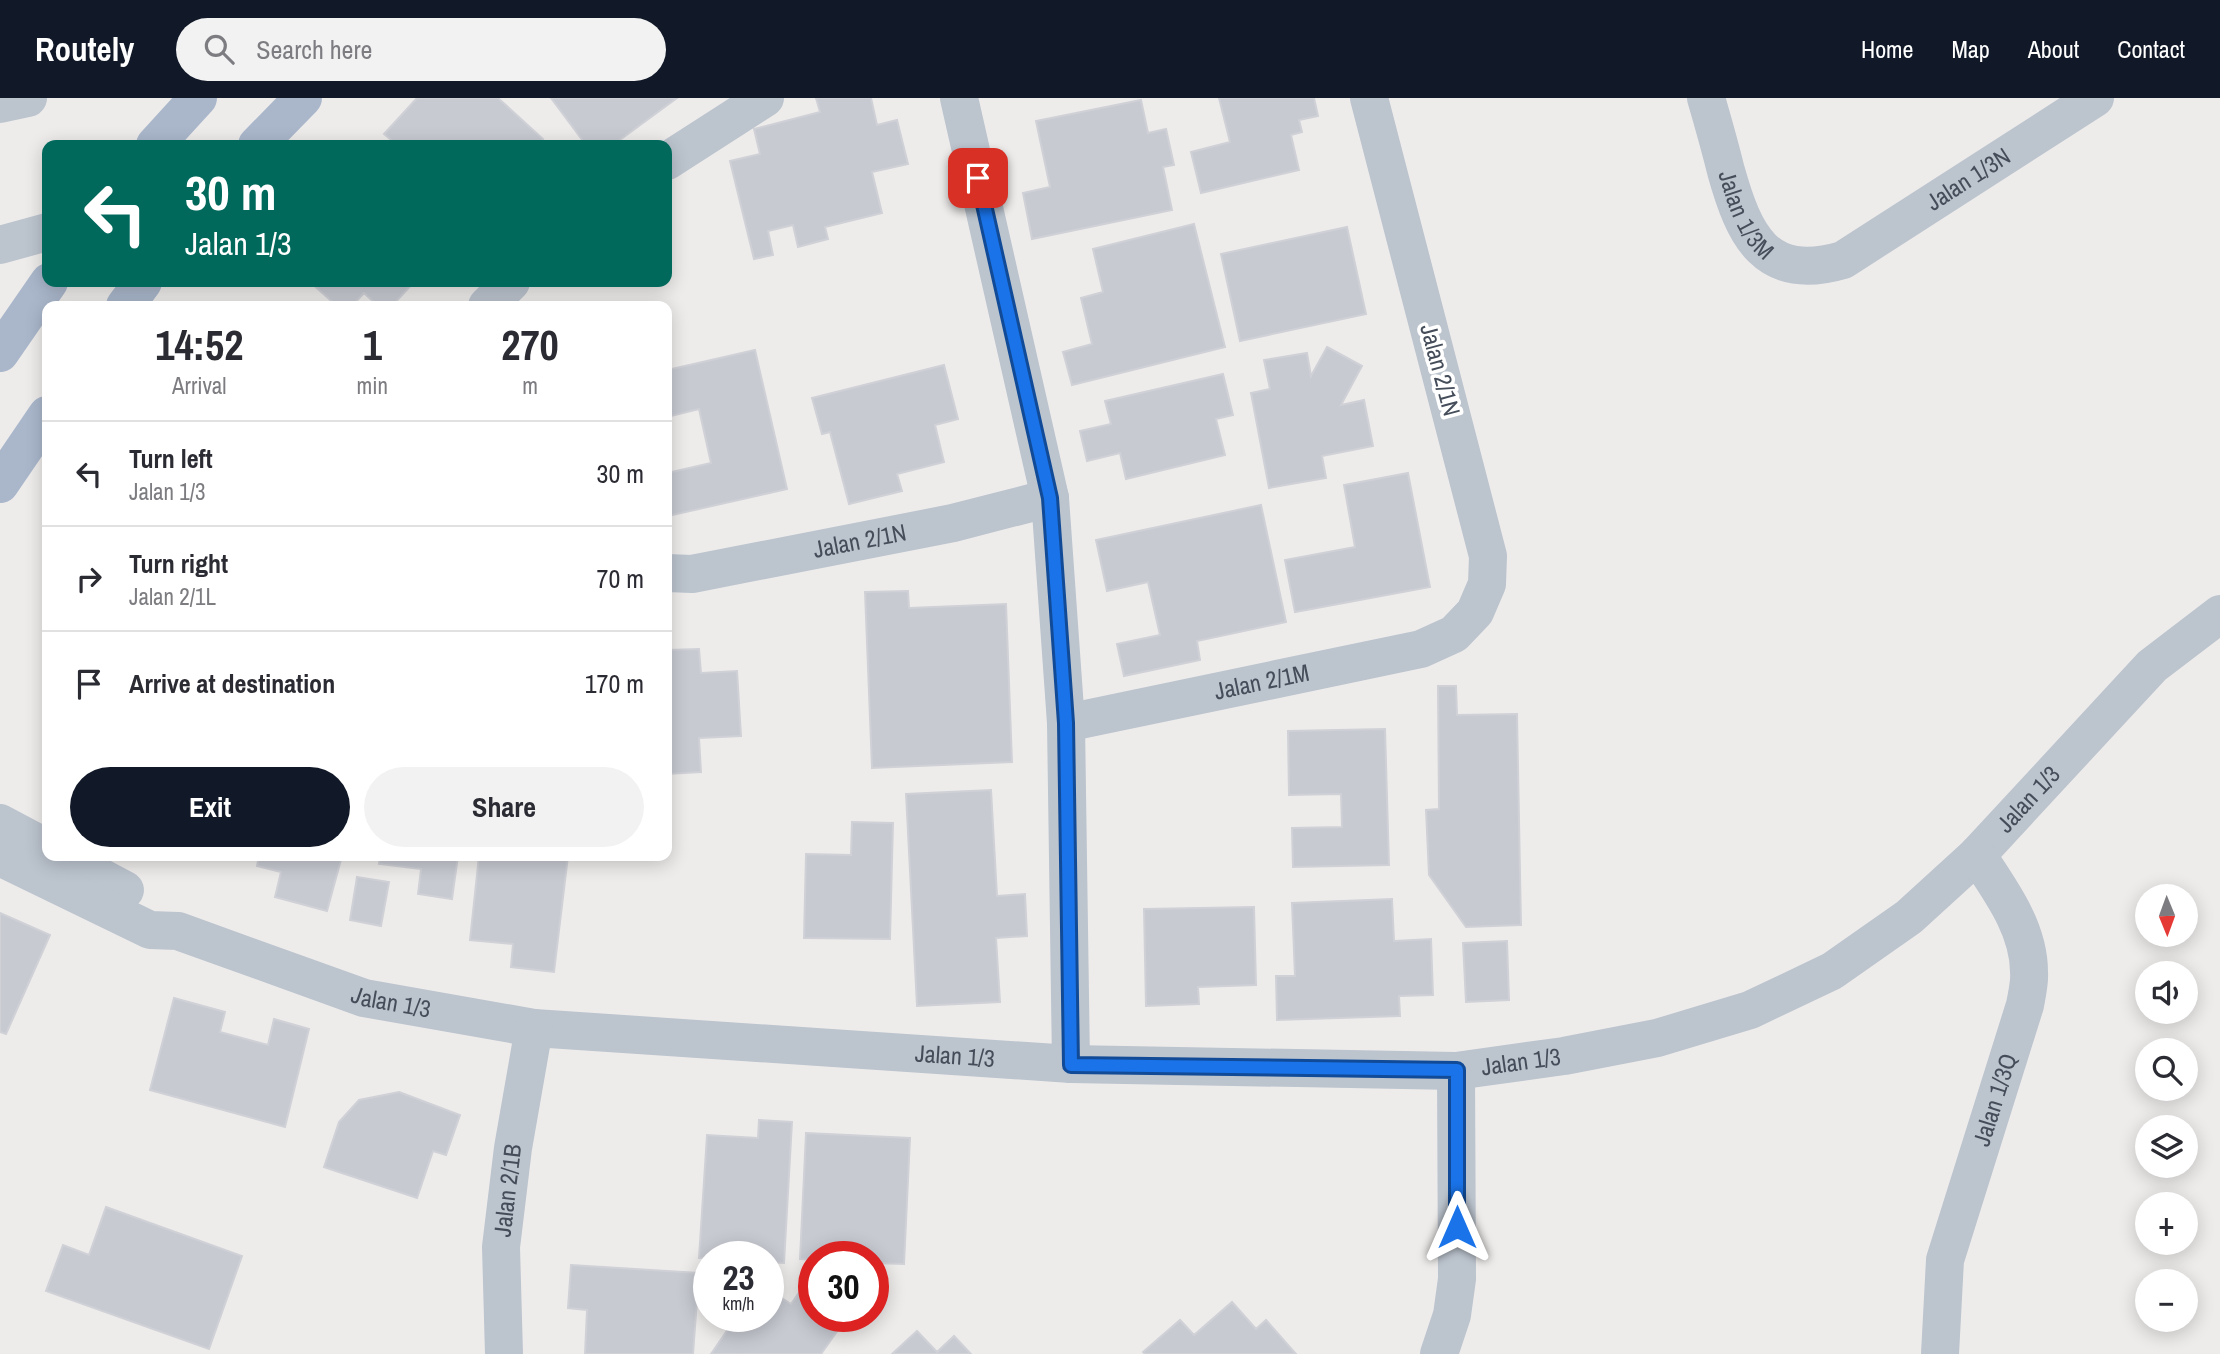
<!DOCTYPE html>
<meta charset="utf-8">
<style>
body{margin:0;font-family:"Archivo Narrow",sans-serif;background:#f2f2f3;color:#2b2b33;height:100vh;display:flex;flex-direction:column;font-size:26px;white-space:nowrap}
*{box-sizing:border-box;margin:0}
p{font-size:23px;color:#7c7c81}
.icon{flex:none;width:38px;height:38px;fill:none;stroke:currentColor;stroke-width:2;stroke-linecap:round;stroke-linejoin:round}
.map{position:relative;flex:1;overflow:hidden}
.details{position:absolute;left:42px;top:203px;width:630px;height:560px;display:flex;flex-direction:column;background:#fff;border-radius:14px;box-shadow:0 4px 18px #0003}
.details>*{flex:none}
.banner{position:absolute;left:42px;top:42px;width:630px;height:147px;border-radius:14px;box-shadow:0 4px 18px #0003;background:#00695c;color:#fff;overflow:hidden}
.needle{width:46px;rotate:179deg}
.fabs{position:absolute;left:2135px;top:786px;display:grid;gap:14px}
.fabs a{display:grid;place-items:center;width:63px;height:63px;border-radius:50%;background:#fff;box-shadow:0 4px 18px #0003;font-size:35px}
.speed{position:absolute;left:693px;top:1143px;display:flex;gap:14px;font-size:35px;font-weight:700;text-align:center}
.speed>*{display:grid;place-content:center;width:91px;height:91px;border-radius:50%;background:#fff;box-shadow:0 4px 18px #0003;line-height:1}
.speed small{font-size:18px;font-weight:400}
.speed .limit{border:10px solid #d22;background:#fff;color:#111}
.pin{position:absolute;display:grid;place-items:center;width:60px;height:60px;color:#fff;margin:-30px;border-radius:14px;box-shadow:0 4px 10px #0006}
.me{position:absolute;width:77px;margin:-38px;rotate:0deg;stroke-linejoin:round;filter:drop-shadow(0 0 5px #0008)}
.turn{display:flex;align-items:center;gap:24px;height:147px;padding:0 28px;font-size:32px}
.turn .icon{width:91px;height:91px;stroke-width:2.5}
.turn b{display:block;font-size:49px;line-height:60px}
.eta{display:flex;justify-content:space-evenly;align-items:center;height:119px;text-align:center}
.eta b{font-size:42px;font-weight:700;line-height:49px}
.cta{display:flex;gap:14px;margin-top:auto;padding:14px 28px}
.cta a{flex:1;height:80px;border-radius:42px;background:#111827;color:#fff;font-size:28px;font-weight:700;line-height:80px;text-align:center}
.cta a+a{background:#f2f2f3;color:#2b2b33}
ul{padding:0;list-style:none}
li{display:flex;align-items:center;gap:21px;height:105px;padding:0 28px;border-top:2px solid #e1e1e2}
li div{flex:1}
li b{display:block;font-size:26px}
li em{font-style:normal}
header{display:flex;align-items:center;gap:42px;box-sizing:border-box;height:98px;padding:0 35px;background:#111827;color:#fff}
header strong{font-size:33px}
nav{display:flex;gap:38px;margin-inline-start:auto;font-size:24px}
.search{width:490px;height:63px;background:#f2f2f3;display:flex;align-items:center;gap:18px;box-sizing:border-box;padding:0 24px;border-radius:38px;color:#7c7c81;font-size:26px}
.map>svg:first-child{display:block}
.building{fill:#c8cad2;stroke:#cfd1d7;stroke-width:2}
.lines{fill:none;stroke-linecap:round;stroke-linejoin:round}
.minor{stroke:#bcc4ce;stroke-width:38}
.major{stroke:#aab7cb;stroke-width:38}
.route-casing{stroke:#114b97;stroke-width:18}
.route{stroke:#1a73e8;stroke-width:12}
.labels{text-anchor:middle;stroke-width:7;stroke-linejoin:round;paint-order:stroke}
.street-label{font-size:24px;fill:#444d59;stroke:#fff}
</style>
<header>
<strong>Routely</strong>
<div class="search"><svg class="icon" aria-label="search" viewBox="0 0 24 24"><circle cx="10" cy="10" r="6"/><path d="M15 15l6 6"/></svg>Search here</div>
<nav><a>Home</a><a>Map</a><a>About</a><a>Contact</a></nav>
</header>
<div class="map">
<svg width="2220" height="1256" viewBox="0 0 2220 1256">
<rect width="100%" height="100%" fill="#eeeceb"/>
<path class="building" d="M417,0H498L543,41L537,47H397L384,36Z
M551,0H677L613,47H586Z
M816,0H871L877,27L897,22L908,66L872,74L882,115L825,129L828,141L798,149L793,127L768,133L773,157L754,161L730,63L760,56L754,31L820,14Z
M1219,0H1314L1318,18L1299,22L1302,34L1291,37L1299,72L1201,95L1191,54L1230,44Z
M1141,2L1148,35L1166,31L1174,67L1163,69L1172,112L1032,141L1023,95L1050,89L1036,23Z
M1194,126L1225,249L1072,287L1063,254L1092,246L1081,200L1103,194L1093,151Z
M1347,129L1366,216L1240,243L1221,156Z
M310,184H414L392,208H378L364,195L352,208H337Z
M1327,249L1362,268L1341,307L1364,302L1373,348L1322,358L1326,380L1269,390L1251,295L1270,291L1264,262L1307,255L1311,278Z
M755,252L787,391L668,418L667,375L711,365L699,311L667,319V272Z
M944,267L958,321L935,327L944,364L897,376L902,393L849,406L830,334L822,336L812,300Z
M1223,276L1233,317L1216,321L1225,357L1126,381L1120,355L1087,363L1080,333L1111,326L1105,303Z
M1408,375L1430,489L1295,514L1285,462L1355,449L1344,387Z
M1261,407L1286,524L1197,543L1200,562L1124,578L1117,546L1160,537L1148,484L1107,493L1096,442Z
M908,493L909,510L1006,506L1012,664L872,670L865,494Z
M699,551L701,575L737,573L741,638L699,640L701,674L667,676V552Z
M1438,588H1456L1457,617L1517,616L1521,827L1466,829L1429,777L1426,712L1439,711Z
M1385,631L1389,767L1293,769L1292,730L1342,729L1341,696L1289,697L1288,633Z
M991,692L997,798L1025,796L1027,838L996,840L1000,904L917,908L906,696Z
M852,724L893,725L890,841L804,840L806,756L851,757Z
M259,758H342L327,813L275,799L281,774L257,768Z
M380,758H458L452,801L418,796L421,771L379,766Z
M479,758H568L554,874L511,869L513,846L470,842Z
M357,779L389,784L381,828L350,822Z
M1392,801L1394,843L1431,841L1433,897L1399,898L1400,918L1277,922L1276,878H1295L1292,805Z
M1254,809L1256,887L1198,889L1199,906L1146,908L1144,811Z
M0,815L50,837L6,936L0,934Z
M1507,843L1509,902L1466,904L1463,845Z
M174,900L225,914L220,934L268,947L274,921L309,931L285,1029L150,992Z
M399,994L460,1017L446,1057L433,1053L417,1100L324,1069L339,1024L359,1002Z
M759,1022L792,1024L784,1165L768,1164V1158L699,1160L707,1037L758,1040Z
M806,1035L910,1040L904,1166L873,1165V1158H814V1162L800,1161Z
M106,1109L242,1158L209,1251L46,1193L63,1147L89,1157Z
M571,1167L699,1175L693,1256H585L587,1212L568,1210Z
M813,1174L814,1218H848L821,1256H711L737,1218H768V1191L791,1206Z
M1232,1204L1256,1231L1266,1222L1296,1256H1145L1143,1254L1180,1222L1194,1237Z
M917,1233L937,1254L954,1238L971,1256H892Z"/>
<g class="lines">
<g class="minor">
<path d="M959,0L1050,400L1066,625L1071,966"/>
<path id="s1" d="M1706,0C1713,24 1720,49 1726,73C1744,137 1765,185 1843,162L2095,0"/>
<path d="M0,6L28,0"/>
<path d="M667,63L765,0"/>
<path d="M0,147L47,134"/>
<path d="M487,208L511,184"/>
<path id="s2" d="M667,475L692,476L953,425L1050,400"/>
<path id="s3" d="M1066,625L1421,551L1454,536L1475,514L1487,486L1488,458L1369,0"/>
<path d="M0,725L47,750"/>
<path d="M61,758L125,792"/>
<path id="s4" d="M0,759L150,832L178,833L364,900L534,930L1071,966L1456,973L1564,958L1657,940L1750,912L1832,873L1909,819L1977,757L2152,568L2220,516"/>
<path id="s5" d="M504,1256L501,1149L513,1050L534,930"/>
<path d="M1439,1256L1452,1217L1457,1181L1456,973"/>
<path id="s6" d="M1940,1256L1945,1162L2025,907C2027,896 2030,884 2029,874C2029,830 2000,792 1977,757"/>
</g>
<path class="major" d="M155,47L198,0
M257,47L303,0
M125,208L143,184
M0,255L49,184
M0,386L47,317"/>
</g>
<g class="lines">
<defs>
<path id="route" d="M978,80L1050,400L1066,625L1071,967L1457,972V1129"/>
</defs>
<use href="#route" class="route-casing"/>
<use href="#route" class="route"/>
</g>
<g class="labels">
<g class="street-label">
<text dy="8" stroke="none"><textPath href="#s1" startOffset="397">Jalan 1/3N</textPath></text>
<text dy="8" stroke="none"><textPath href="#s1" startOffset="124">Jalan 1/3M</textPath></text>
<text transform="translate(1440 272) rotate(75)" y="8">Jalan 2/1N</text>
<text dy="8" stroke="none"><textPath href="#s2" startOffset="196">Jalan 2/1N</textPath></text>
<text dy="8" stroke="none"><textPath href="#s3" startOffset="200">Jalan 2/1M</textPath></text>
<text dy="8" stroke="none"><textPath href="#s4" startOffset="2142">Jalan 1/3</textPath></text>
<text dy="8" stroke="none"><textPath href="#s4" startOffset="420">Jalan 1/3</textPath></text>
<text dy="8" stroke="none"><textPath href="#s4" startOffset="987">Jalan 1/3</textPath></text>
<text dy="8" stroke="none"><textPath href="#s4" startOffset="1554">Jalan 1/3</textPath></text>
<text dy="8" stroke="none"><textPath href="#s6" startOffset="262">Jalan 1/3Q</textPath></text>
<text dy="8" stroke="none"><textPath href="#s5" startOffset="164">Jalan 2/1B</textPath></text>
</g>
</g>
</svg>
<div class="fabs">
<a><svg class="needle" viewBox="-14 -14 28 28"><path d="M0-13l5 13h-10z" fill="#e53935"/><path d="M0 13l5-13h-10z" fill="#7c7c81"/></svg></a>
<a><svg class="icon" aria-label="sound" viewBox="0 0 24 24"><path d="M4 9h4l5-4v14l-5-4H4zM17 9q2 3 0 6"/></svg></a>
<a><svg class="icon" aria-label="search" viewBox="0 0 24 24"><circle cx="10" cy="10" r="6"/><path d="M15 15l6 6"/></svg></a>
<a><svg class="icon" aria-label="layers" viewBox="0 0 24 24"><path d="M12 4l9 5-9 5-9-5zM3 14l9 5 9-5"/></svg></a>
<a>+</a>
<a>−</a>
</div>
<div class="speed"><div>23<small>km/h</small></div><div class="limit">30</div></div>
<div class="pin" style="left:978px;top:80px;background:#d93025"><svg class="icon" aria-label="arrive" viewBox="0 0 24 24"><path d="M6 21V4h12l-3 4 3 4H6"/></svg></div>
<svg class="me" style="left:1457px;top:1129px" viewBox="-20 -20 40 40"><path d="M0-17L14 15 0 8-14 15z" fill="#1a73e8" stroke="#fff" stroke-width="4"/></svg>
<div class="banner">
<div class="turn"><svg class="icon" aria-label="left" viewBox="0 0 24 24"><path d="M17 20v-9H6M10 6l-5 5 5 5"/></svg><div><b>30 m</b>Jalan 1/3</div></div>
</div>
<section class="details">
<div class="eta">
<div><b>14:52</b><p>Arrival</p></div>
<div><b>1</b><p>min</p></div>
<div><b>270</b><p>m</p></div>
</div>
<ul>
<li><svg class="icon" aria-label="left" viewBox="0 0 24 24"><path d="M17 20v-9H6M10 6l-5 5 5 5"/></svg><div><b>Turn left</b><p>Jalan 1/3</p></div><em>30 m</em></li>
<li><svg class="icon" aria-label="right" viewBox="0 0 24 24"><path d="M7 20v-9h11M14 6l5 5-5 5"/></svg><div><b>Turn right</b><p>Jalan 2/1L</p></div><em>70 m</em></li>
<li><svg class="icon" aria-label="arrive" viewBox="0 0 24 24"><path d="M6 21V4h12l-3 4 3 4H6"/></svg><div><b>Arrive at destination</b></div><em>170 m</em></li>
</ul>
<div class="cta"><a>Exit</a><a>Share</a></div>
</section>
</div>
